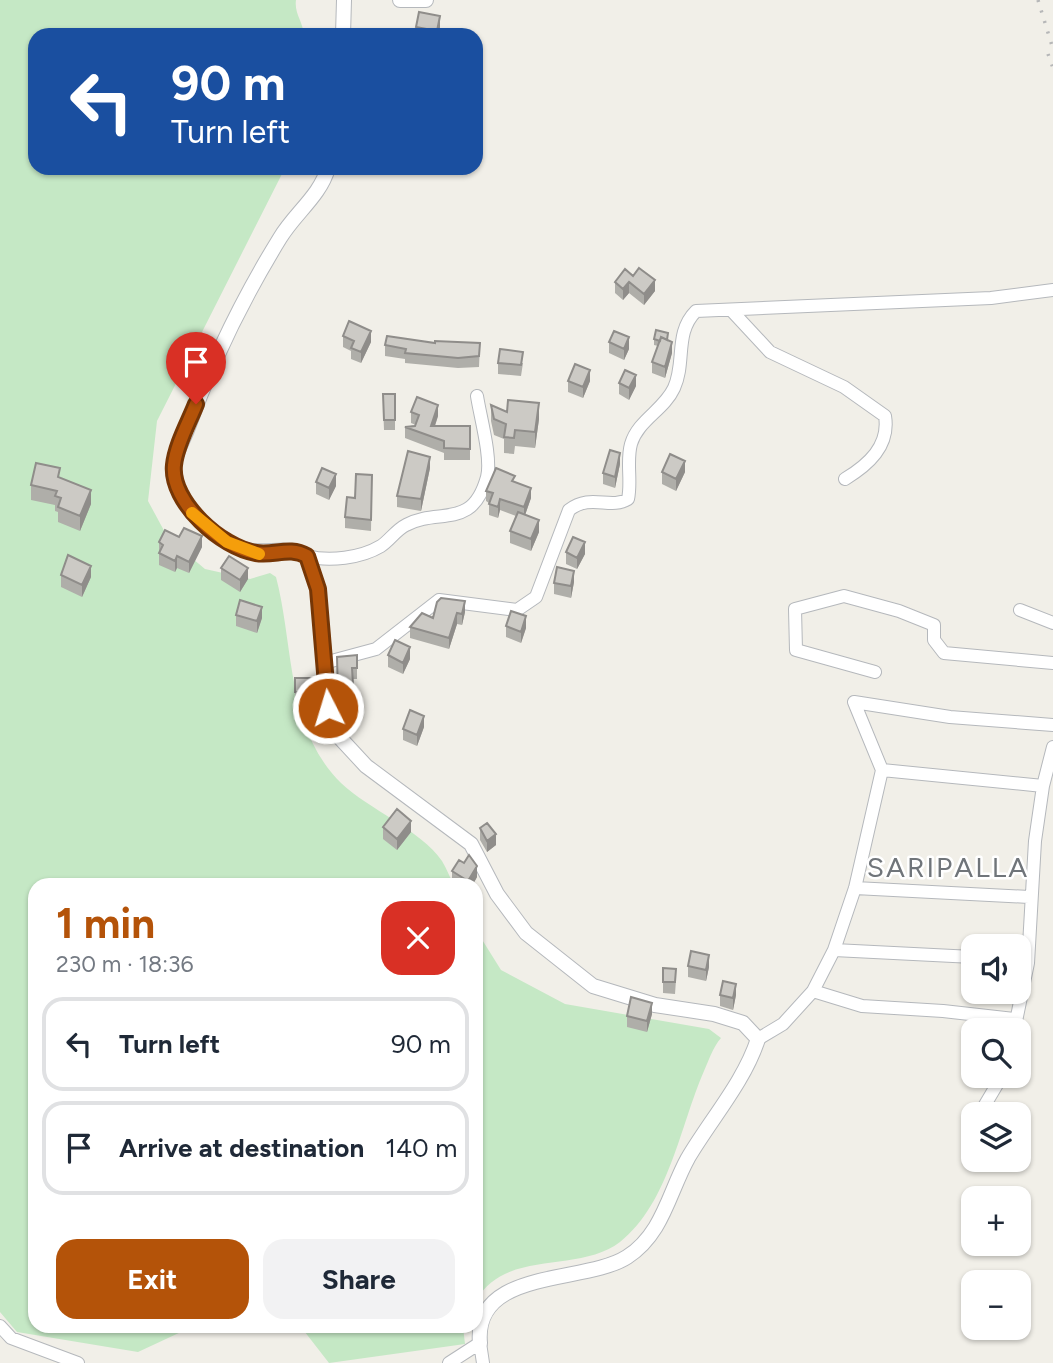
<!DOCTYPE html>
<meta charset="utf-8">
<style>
body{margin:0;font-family:Figtree,sans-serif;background:#f2f2f3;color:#1f2937;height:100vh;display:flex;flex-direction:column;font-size:26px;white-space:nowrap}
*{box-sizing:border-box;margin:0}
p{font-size:23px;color:#747a83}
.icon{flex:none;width:38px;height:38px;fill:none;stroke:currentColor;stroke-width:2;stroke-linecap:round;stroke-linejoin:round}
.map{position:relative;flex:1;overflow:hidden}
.drawer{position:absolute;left:28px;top:878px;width:455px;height:455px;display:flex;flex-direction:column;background:#fff;border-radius:21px;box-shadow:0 2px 5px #0004}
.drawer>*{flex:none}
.banner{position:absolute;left:28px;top:28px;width:455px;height:147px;border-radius:21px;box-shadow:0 2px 5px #0004;background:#1a4fa0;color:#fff;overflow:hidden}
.controls{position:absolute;left:961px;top:934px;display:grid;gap:14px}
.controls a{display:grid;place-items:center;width:70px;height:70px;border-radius:14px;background:#fff;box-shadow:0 2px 5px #0004;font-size:35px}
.pin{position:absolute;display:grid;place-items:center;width:60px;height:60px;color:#fff;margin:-72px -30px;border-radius:50% 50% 50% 0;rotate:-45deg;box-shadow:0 0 7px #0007}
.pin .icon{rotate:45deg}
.me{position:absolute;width:77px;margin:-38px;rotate:355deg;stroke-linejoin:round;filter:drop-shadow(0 0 5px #0008)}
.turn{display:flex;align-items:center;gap:24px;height:147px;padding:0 28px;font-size:32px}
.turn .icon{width:91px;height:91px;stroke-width:2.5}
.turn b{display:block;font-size:49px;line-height:60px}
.round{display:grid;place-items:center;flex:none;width:74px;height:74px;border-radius:21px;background:#f2f2f3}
.summary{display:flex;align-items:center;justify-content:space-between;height:119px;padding:0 28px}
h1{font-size:42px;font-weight:700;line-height:52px;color:#b45309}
.action{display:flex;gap:14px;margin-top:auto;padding:14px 28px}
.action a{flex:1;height:80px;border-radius:21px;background:#b45309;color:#fff;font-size:28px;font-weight:700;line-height:80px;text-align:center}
.action a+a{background:#f2f2f3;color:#1f2937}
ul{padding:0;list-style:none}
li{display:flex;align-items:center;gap:21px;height:94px;margin:0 14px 10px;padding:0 14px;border:4px solid #e0e1e3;border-radius:21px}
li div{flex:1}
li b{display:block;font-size:26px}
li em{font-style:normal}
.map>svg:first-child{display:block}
.green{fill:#c5e8c5}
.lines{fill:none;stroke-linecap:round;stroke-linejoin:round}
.minor-casing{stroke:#b5b8bc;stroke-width:14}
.tertiary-casing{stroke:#b5b8bc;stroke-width:16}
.minor{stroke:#fff;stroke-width:12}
.tertiary{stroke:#fff;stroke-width:14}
.rail{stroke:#b6b7b8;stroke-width:3.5;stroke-dasharray:2 9;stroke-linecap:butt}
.wall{fill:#afaea9}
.shaded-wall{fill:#8f8d8a}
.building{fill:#cccac5;stroke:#8f8d8a;stroke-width:2}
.route-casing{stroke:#753606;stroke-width:18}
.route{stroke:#b45309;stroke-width:12}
.slow{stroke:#f59e0b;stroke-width:12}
.labels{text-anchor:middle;stroke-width:5;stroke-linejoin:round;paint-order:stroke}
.quarter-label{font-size:28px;letter-spacing:2px;fill:#70757a;stroke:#fff}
</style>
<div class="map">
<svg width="1053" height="1363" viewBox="0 0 1053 1363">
<rect width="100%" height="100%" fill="#f1efe8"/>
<path class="green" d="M0,0H296C294,13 303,22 304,35H35V168H285L157,421L148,501L168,538L205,569L250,579L270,573L276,577C294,645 286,729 341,783C368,809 421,830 442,861C447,869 450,878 454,885L35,886V1326L183,1327L181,1332L138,1352L17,1332L0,1312Z
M476,930L501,970L565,1004L709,1029L721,1038C713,1047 709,1060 704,1071C680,1126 669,1203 620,1242C579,1274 505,1248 476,1301Z
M301,1327H463L465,1344L329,1363Z"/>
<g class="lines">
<defs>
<path id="minor" d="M731,310L770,352L844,387L885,416C890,446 868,465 845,479
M307,556C329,562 361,558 381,546C390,540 396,530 406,525C439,507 472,531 487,477C492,458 480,416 477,396
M1020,610L1053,623
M324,663L376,649L439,600L517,610L536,597L569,510C591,493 610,510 628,499C632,481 626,462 631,444C638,420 664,410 674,388C686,362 674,333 696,311L991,298L1053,290
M875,672L796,650L795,609L844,596L899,611L934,625V640L944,653L1053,663
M854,702L950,717L1053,725
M882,770L1043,786
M855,888L1029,897
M834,950L973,957
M813,991L862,1006L943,1011L1014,1019
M1014,1031L1028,963L1035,841L1043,786L1053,747
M758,1039L783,1024L813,991L834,950L855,888L882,770L854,702
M979,1115L1002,1076
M0,1326L11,1338L78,1363
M449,1363L480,1343L483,1363"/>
<path id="tertiary" d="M400,0H426
M343,35L344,0
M328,168C320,196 295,213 280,238C243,298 211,364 187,430C183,440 175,454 174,465C171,497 202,526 226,541C258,562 280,542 307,556L318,588L329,708L341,739L366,766L471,844L497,894L526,933L593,986L655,1005L714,1014L743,1023L758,1039C744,1082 711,1119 688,1158C669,1192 663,1234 627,1257C585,1284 473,1268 480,1343"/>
</defs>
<use href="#minor" class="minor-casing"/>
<use href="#tertiary" class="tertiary-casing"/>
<use href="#minor" class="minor"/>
<use href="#tertiary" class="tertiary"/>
<path class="rail" d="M1038,0L1053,49
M1048,54L1053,68"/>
</g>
<path class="wall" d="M416,27H440L438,35H416Z
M625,269L655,291L644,305L629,293L623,300L615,293V282Z
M343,336L371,342L361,363L351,359V351L343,347Z
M654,339L668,340L672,353L665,378L652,373V362L658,346L654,345Z
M609,342L629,349L624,360L609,353Z
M435,343H480L479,367L458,368L405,363V359L385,356V345Z
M498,363H523L521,376L498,374Z
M568,381H590L583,398L568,392Z
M619,383L636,386L629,400L619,394Z
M395,394V430H384L383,404Z
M491,405L507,412L539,419L535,448L515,446L514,454L504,453V439L494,435L491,421Z
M411,412L438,416L435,426H470V460H444V453L405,438V427L416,425L411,423Z
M620,464L615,488L603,484V473Z
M430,468L421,511L397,507V496Z
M662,472H685L676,491L662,484Z
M372,475L371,531L345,528V517Z
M60,477L91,504L80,531L58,522V512L55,511V505L31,500V485Z
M316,482L336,486L329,500L316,494Z
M515,482L531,498L525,515L539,532L531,551L510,543V531L516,516L500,510L498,518L489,515V503L486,501V491Z
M179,537L202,547L189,573L177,568L175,572L159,565V542Z
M566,552L585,554L577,569L566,564Z
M221,568L248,579L240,592L221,580Z
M61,575L91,577L82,597L61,587Z
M574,582L571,598L554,594V583Z
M437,602L465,612L462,625L457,624L449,649L410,638V627L433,618Z
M236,615L262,618L257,633L236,626Z
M506,626L526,628L521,643L506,637Z
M357,655V679H353L354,712H341L338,706L337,657Z
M388,655L410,659L403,674L388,667Z
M295,678H317V703H295Z
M424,727L417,746L403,740V729Z
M383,827L411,832L397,850L383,839Z
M480,828L496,845L487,852L480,840Z
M452,871L477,877L472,886H457L452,883Z
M688,966L709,967L706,981L688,977Z
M663,968L676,980L675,994L663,993Z
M720,995H736L733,1010L720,1006Z
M652,1014L647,1032L627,1027V1016Z"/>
<path class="shaded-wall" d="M440,16V27L438,35H437Z
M655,280V291L644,305V294Z
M629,282V293L623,300V289Z
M371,331V342L361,363V352Z
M629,337V349L624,360V349Z
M672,342V353L665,378V367Z
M590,370V381L583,398V387Z
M636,375V386L629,400V388Z
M539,403V419L535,448V432Z
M438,405V416L431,437V426Z
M620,453V464L615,488V477Z
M430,457V468L421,511V499Z
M685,461V472L676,491V479Z
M336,474V486L329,500V488Z
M531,488V498L524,518V507Z
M91,490V504L80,531V516Z
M500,499V510L498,518V507Z
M539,520V532L531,551V539Z
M202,536V547L189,573V562Z
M585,542V554L577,569V558Z
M177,556V568L175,572V561Z
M91,566V577L82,597V585Z
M248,568V579L240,592V580Z
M574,571V582L571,598V586Z
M465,601V612L462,625V614Z
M262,607V618L257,633V621Z
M457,613V624L449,649V638Z
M526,616V628L521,643V632Z
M410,647V659L403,674V663Z
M424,716V727L417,746V735Z
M411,821V832L397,850V839Z
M496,834V845L487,852V841Z
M477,866V877L472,886H468V881Z
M709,955V967L706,981V970Z
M736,984V995L733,1010V998Z
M652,1003V1014L647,1032V1021Z"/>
<path class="building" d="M419,12L440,16L437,31L416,27Z
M639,268L655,280L644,294L629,282L623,289L615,282L625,269L633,276Z
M349,321L371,331L361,352L351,348L354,341L343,336Z
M656,330L668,333L667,340L661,337L660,341L654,339Z
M614,331L629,337L624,349L609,342Z
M387,336L435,343V341L480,343L479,356L458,358L405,353L406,349L385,345Z
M661,337L672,342L665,367L652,362Z
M500,349L523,352L521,365L498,363Z
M575,364L590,370L583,387L568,381Z
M625,370L636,375L629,388L619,383Z
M383,394H395V420H384Z
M417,397L438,405L431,426H470V449L444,448V441L405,427L415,426L419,415L411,412Z
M508,400L539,403L535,432L515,430L514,438L504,437L506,424L494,419L491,405L507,412Z
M610,450L620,453L615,477L603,473Z
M408,451L430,457L421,499L397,496Z
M670,454L685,461L676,479L662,472Z
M36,463L60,468L58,477L91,490L80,516L58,507L61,498L55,496L57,491L31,485Z
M322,468L336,474L329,488L316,482Z
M496,468L515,476L512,481L531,488L524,507L500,499L498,507L489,504L493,493L486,491Z
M356,474L372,475L371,520L345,517L347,497L355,498Z
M518,512L539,520L531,539L510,531Z
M184,528L202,536L189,562L177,556L175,561L159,553L163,545L159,542L165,530L179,537Z
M573,537L585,542L577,558L566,552Z
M68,555L91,566L82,585L61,575Z
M229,556L248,568L240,580L221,568Z
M557,567L574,571L571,586L554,583Z
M441,598L465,601L462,614L457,613L449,638L410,627L422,613L433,618L437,602Z
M240,600L262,607L257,621L236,615Z
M511,611L526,616L521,632L506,626Z
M395,640L410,647L403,663L388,655Z
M357,655V668H352L354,701H341L338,695L337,657Z
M295,678H317V692H295Z
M410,710L424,716L417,735L403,729Z
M397,809L411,821L397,839L383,827Z
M487,823L496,834L487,841L480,828Z
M469,855L477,866L468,881L452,871L459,860L464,863Z
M691,951L709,955L706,970L688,966Z
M663,968L676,969L675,982H663Z
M723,981L736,984L733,998L720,995Z
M631,997L652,1003L647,1021L627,1016Z"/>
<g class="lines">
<defs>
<path id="route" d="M196,404C189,422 176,445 174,465C170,502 222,548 256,553C275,556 289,546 307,556L318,589L328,708"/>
</defs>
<use href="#route" class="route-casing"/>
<use href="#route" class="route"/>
<path class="slow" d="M192,513L227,542L259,554"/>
</g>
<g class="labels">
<g class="quarter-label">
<text x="948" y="877">SARIPALLA</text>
</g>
</g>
</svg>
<div class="controls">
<a><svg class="icon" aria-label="sound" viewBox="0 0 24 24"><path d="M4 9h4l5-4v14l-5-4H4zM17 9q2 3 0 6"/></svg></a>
<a><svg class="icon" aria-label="search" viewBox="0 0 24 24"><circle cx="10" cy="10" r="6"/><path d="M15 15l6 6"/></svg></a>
<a><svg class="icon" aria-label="layers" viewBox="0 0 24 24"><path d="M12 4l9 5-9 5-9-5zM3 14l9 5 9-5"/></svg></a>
<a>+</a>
<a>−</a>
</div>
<div class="pin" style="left:196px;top:404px;background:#d93025"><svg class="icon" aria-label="arrive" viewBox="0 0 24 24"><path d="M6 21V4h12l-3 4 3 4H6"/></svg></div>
<svg class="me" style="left:328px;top:708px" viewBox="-20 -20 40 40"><circle r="17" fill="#b45309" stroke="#fff" stroke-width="3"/><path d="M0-11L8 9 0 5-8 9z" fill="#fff"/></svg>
<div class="banner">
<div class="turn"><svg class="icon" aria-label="left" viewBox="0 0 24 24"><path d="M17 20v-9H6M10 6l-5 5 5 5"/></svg><div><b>90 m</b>Turn left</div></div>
</div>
<section class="drawer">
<div class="summary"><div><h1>1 min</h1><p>230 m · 18:36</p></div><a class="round" style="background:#d93025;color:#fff"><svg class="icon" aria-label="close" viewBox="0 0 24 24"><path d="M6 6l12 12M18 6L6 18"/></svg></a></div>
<ul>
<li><svg class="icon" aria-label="left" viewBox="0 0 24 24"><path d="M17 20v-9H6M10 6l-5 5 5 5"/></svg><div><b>Turn left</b></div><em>90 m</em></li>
<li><svg class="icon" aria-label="arrive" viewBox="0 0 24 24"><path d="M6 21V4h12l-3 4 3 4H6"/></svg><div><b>Arrive at destination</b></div><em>140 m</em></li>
</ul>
<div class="action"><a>Exit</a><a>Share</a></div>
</section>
</div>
